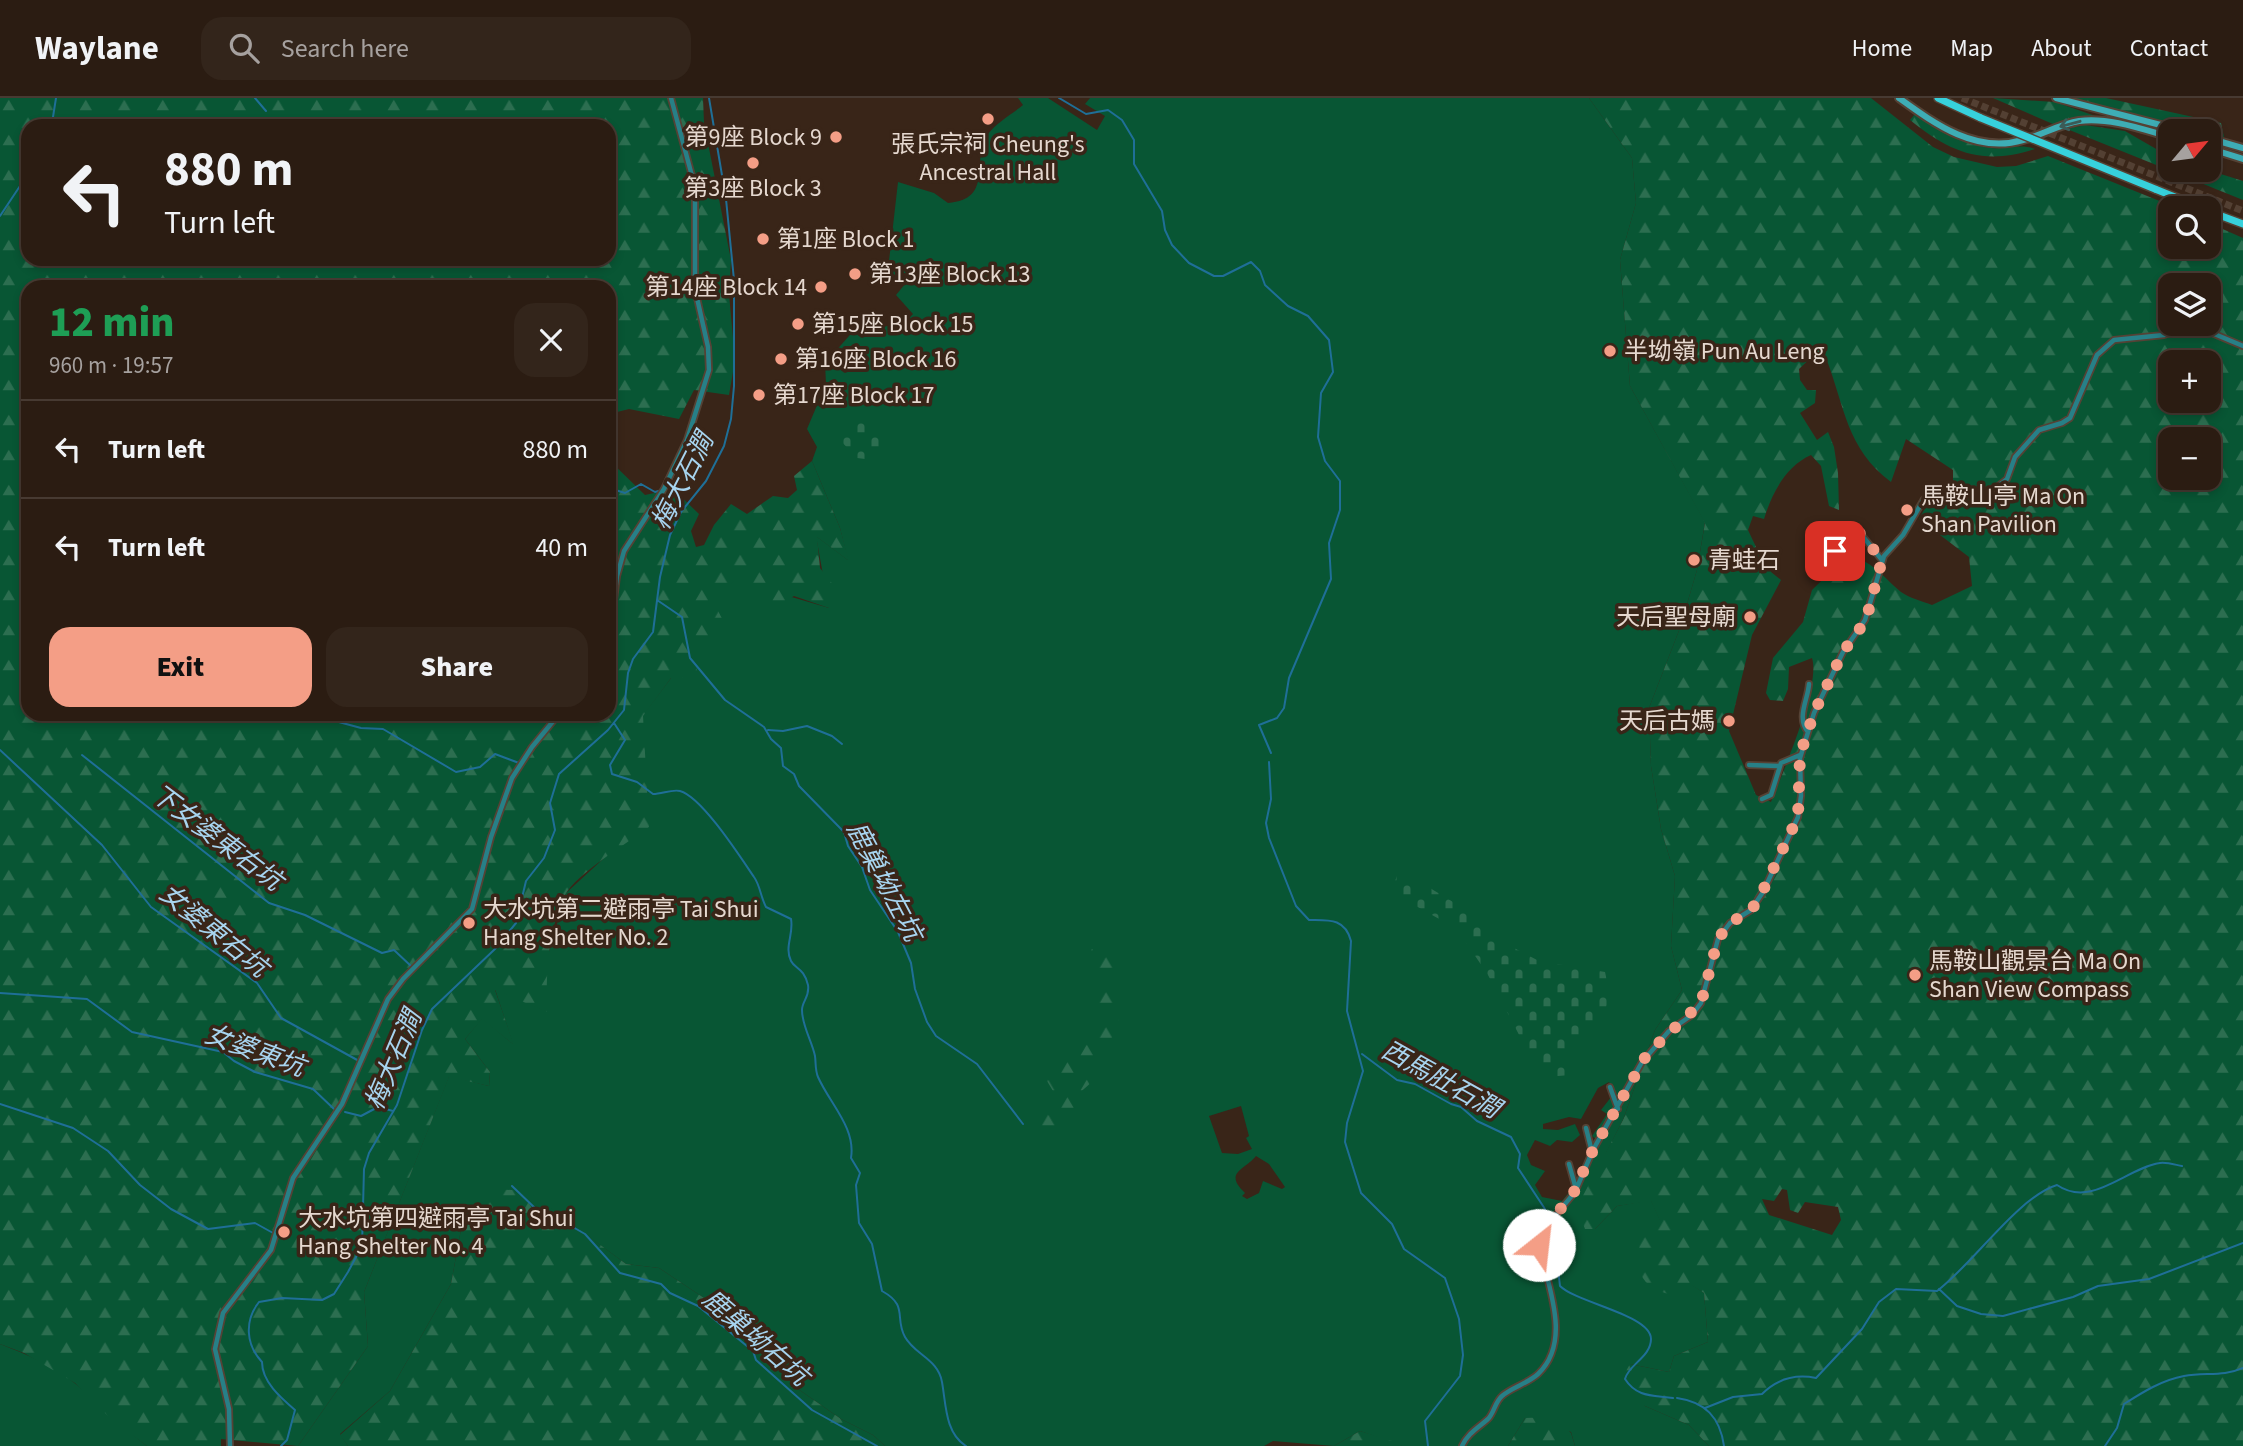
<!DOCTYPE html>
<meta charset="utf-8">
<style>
body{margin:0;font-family:"Source Sans 3","Noto Sans TC",sans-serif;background:#33251b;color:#f1f3f6;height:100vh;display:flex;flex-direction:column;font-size:26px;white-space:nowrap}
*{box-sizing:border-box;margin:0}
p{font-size:23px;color:#a6a19f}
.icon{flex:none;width:38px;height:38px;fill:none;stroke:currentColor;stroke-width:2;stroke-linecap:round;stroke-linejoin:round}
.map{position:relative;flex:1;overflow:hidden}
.drawer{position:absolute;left:21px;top:182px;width:595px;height:441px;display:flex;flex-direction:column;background:#2b1c12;border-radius:21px;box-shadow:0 4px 10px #0003,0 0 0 2px #473a32}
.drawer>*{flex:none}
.guide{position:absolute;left:21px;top:21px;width:595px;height:147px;border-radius:21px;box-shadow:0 4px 10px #0003,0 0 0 2px #473a32;background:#2b1c12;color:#f1f3f6;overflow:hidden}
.needle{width:46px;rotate:61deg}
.controls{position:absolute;left:2158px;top:21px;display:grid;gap:14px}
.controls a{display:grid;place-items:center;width:63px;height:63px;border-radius:14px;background:#2b1c12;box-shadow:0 4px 10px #0003,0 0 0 2px #473a32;font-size:35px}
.pin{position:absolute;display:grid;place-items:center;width:60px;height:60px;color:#fff;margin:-30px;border-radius:14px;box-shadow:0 4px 10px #0006}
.me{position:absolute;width:77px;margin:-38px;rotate:29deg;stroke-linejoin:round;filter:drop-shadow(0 0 5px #0008)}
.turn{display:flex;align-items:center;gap:24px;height:147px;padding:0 28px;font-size:32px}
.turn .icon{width:91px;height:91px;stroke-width:2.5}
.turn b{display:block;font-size:49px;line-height:60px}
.round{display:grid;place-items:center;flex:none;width:74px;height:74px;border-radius:21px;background:#33251b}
.head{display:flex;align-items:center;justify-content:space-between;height:119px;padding:0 28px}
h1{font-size:42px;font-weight:800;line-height:52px;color:#1e9e55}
.cta{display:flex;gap:14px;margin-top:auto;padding:14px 28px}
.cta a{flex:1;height:80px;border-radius:21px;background:#f49e86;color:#111;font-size:28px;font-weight:800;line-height:80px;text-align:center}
.cta a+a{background:#33251b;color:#f1f3f6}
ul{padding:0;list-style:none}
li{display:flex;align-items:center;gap:21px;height:98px;padding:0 28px;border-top:2px solid #473a32}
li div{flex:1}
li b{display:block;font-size:26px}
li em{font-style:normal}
header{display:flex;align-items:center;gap:42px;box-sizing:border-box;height:98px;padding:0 35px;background:#2b1c12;border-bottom:2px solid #473a32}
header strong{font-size:33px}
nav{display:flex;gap:38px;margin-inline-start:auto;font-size:24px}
.search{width:490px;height:63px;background:#33251b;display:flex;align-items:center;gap:18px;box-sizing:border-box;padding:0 24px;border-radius:21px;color:#a6a19f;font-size:26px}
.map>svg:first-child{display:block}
.grass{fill:#085634;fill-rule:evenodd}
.forest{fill:url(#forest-firs);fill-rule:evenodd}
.cemetery{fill:url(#cemetery-stones)}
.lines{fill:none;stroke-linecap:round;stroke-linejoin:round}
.stream{stroke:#1f6f97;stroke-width:2}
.primary-tunnel{stroke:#534033;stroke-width:7;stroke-dasharray:7 3.5;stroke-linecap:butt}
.street-casing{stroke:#554235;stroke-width:8}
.secondary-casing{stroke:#554235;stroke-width:10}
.primary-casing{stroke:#554235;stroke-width:10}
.street{stroke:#278087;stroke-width:4.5}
.secondary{stroke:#3eadb5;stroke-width:6}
.primary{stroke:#37d1dc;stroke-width:7}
.primary-bridge-casing{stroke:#554235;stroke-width:10;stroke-linecap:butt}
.primary-bridge{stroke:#37d1dc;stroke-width:7}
.oneway{stroke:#3b5b57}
.route{stroke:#f49e86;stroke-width:12;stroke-dasharray:0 21.6}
.poi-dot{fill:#f49e86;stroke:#392518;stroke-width:2.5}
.labels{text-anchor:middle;stroke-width:7;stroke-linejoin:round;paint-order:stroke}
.poi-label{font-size:24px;fill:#e5d8cf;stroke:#392518;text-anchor:start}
.water-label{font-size:26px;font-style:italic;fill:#a7d4ef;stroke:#392518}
</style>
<header>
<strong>Waylane</strong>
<div class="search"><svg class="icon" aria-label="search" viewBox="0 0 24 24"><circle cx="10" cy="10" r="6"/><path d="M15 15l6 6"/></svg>Search here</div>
<nav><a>Home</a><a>Map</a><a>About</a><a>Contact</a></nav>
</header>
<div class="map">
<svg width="2243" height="1348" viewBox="0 0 2243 1348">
<defs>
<pattern id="forest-firs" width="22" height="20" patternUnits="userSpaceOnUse" patternTransform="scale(1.75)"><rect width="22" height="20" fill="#085634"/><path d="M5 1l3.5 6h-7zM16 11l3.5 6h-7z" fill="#2c6e50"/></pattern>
<pattern id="cemetery-stones" width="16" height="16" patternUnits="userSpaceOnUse" patternTransform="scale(1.75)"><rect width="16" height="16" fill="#085634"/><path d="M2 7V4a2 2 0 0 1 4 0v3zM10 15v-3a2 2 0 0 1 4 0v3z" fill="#2c6e50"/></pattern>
</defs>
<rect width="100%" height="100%" fill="#392518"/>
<path class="grass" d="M1018,0H1048L1097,32L1105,18L1085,6L1090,0H1589L1632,60L1636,105L1620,162L1630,288L1705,424L1697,472L1680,530L1649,610L1651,668L1661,731L1675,778L1671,848L1682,892L1655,932L1623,1022L1606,1055L1595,1131L1617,1108L1651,1102L1688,1184L1704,1195L1708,1244L1674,1258L1669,1274L1630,1266L1645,1308L1689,1327L1709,1348H1575L1571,1334L1525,1320L1508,1348H1402L1360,1333L1334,1348L1273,1343L1264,1348H885L873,1337L841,1321L798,1291L734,1220L659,1170L626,1166L528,1094L462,1126L451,1186L390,1293L340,1336L348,1348H298L368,1248L364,1194L449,978L489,988L490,974L465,941L482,920L513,946L495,891L546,913V864L566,795L603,761L643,644V617L671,580L689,536L734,482L829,510L816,438L848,462L840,430L812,363L817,349L807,331L826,286L825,265L857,229C875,229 901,231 913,216L896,197L910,180L905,175L892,177L889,163L898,84L934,95L948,105C995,101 970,62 988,36C996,25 1012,16 1023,7ZM1609,984L1615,994L1601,1012L1607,1016L1592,1038L1596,1041L1571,1092L1562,1103L1542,1099L1535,1087L1545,1073L1531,1067L1527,1057L1535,1042L1550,1048L1557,1042L1572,1044L1580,1037L1575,1026L1558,1032L1543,1031V1026L1569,1019L1581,1021L1598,990ZM1241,1008L1249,1038L1246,1040L1252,1051L1238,1056L1222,1055L1209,1018ZM1256,1058L1269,1066L1285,1089L1282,1091L1263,1083L1259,1095L1247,1101L1242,1098L1245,1095C1223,1074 1245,1072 1256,1058Z
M0,1246C26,1256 56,1269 77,1287C101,1307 122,1329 147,1348H0Z"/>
<path class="forest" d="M0,0H703L704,25L731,162L729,196L735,262L729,297L694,292L679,321L629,311L609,316V189H28V616H609V362L645,397L673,391L699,416L691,433L696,449L704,447L714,427L731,406L747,416L773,398L788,400L797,392L794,378L812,363L840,430L849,463L817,439L820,470L841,497L829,510L794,498L769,512L734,483L715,507L733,542L689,537L698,578L671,580L643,618L649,729C629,744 576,776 565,797C548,833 546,874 547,914L495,892L514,947L482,921L465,941L490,974L489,988L449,979L364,1194L368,1248L298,1348L221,1341V1348H147L112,1322L75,1285L24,1255L0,1246ZM28,28H609V161H28Z
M1589,0H1871L1933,49L1954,59L1997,69L2016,68L2048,58L2177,110H2170V149H2208L2209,125L2243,140V1348H1709L1689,1327L1645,1308L1621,1282L1630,1266L1669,1274L1674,1258L1708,1244L1704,1195L1688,1185L1668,1196C1634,1184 1640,1173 1639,1141L1660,1123L1651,1103L1617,1108L1595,1131H1585L1577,1109L1623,1022L1655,932L1682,892L1671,848L1675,778L1661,731L1651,668L1649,610L1680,530L1697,472L1705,425L1630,288L1620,162L1636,105L1632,60ZM2170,187H2208V226H2170ZM1816,255L1826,260C1845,309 1846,350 1891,384L1906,341L1953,372V397L1927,407L1919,421L1969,459L1972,488L1932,507C1922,503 1909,500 1901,494C1884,480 1870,460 1847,458L1812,492L1803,524L1773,560L1766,595L1770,602L1783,603L1788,591L1789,569L1812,560C1821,587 1783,674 1771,704L1756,697L1729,633L1752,537L1781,482L1771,474L1774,457L1770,450L1756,449L1748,432L1753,418L1764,421C1772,395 1786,368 1811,357L1821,368L1829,408L1839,412L1838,375L1834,349L1828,334L1817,342L1800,315L1815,305L1816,292H1807L1800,282L1799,271ZM2170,264H2208V303H2170ZM2170,341H2208V380H2170ZM1782,1091L1787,1092L1790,1112L1798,1115L1805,1104L1838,1109L1841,1122L1832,1137L1769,1117L1762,1101L1774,1103Z
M1993,0L2055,4L2104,21L2081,19L2053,26Z
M2071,0H2106L2221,25L2224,39Z
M1915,16C1938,32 1963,47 1991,50C2007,52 2019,45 2035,51C1983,68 1951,55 1910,22Z
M2085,27L2125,33L2170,59V72H2208L2243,83V102L2067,31Z
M1105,841L1111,853L1119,894V924L1093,983L1076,998L1075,1016L1056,1049L1044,1050L1041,1026L1056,998L1044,978L1077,942L1092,936L1095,915L1088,898L1094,890L1091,852Z
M494,1091L528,1093L626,1166L659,1170L734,1220L798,1291L841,1321L873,1337L885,1348H348L340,1337L390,1293L451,1186L462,1126Z
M1554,1319L1571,1335L1575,1348H1508L1525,1320Z
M1360,1333L1399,1345L1402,1348H1334Z"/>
<path class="cemetery" d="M861,317L884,339L882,363L857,360L839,341Z
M1397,778L1425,787L1458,807L1514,850L1539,863L1605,874L1610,897L1603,919L1571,955L1570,977L1546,979L1530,958L1488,877L1457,831L1391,794Z"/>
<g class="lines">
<path class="stream" d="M56,0L53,19L58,28
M255,0L266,13
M1059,0L1086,16L1108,12L1122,22L1134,42V66L1162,113L1165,132L1172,147L1189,165L1214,178H1223L1251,164L1260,173L1265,187L1288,208L1308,218L1329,242L1333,274L1321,295L1318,339L1325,363L1340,383V412L1329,445L1331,481L1289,580L1284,610L1277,620L1259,627L1271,655
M0,118L28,76
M609,390L625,395L641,386L655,394L662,392
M657,502L682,519L690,560L725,602L764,629L771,641L781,650L783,668L794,676L799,688L844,734L848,748L862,769L870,792L898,834L911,865L915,891L927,924L936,938L977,966L1023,1026
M309,616L361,630L383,631L456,674L480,669L495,656L519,665
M614,625L625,642L610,667L612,676L637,684L653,696C662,696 672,691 680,693C702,699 741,760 754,779C760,787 761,800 766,809L791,821C794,836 784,849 791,863C795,871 804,870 808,887C810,899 802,903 802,912C802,928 812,943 815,958C816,965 815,972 818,979C830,1006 856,1030 851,1060L860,1075L856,1087L859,1125L872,1146L882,1193C909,1208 894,1219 905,1239C915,1257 938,1261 942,1284C946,1306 945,1335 966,1348
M768,632L783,633L807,628L832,638L842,646
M0,652L102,747L151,809L257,885L281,920L359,963
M82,657L269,805L305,817L382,855L394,852L412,869
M1269,664L1271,701L1266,725L1269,740L1296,808L1309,822C1329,822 1345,820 1351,843L1347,913L1363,973L1347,1025L1345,1044L1361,1095L1392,1126L1404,1151L1445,1180L1459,1221L1463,1257L1460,1278L1425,1323L1428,1348
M0,895L87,901L132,934L223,954L234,963L255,974L313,991L334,1011
M1362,956L1397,982L1415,986L1451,1006L1461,1009L1477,1023L1511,1039L1520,1056L1518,1070L1545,1111L1555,1145L1560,1188C1577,1205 1651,1217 1651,1241C1651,1259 1628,1267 1625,1281C1637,1300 1654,1297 1673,1300
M0,1006L73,1030L108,1053L140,1087L171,1111L208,1131L255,1125L273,1135
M345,1014L361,1018L378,1009L393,1013
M512,1088L537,1112L545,1113L585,1136L620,1175L661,1186L670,1195L698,1208L753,1253L756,1262L812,1312L877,1348
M1939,1191L1957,1208L1981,1216L2003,1218L2073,1199L2098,1188L2149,1181L2243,1145
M1677,1300C1705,1304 1720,1319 1724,1348
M1705,1310L1733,1299L1762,1296C1777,1281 1796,1276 1816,1280L1862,1231L1879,1204L1896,1191L1937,1193C1973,1166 2018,1099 2057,1087C2092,1111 2126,1070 2160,1065C2167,1064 2176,1067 2182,1068
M281,1348L287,1342L295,1312C281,1300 262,1284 262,1264C246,1247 244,1223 259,1204L282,1200L322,1202L334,1196L348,1174L362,1148L364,1071L369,1055L397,1007L422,932L432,911L495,851L516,825L526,783L544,760L555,732L550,705L559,676L608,632L624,612L628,575L633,561L653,534L660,479L670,437L681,414L706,383L724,348L731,321L734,288V182L726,101L709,0
M2105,1348L2117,1330L2124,1306C2143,1294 2162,1282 2184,1278C2205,1274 2223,1279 2243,1270"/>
<path class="primary-tunnel" d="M1962,0L2243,113"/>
<defs>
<path id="street" d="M1826,464L1835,453L1838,456L1849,451L1860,435L1882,462
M609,541L617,478L624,453L664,391L687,342L709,272L708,249L695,191V89L671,0
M1808,634C1796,620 1808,602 1809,586
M1749,667L1779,668
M1762,701L1771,697L1781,665L1800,657
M1610,989L1618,1011
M1586,1030L1592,1054
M1569,1066L1576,1091
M230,1348L229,1311L215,1251L223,1215L271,1152L293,1080L342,1006L388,901L403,881L472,811L491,739L512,680L532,649L559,616
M1462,1348C1468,1335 1478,1330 1488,1321C1494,1315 1495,1304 1502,1298C1512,1289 1527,1286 1538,1276C1573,1243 1547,1186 1539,1147L1545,1130L1575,1094L1593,1052L1642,964L1669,933L1692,917L1701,905L1718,841L1730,825L1751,812L1763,794L1798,719L1801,698L1800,660L1814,615L1843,554L1865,522L1884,458L1903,437L1924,401L1949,390L1983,394L1997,389L2007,381L2015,359L2039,332L2062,325L2070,320L2097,257L2114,242L2164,237L2191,229L2200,230L2243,248"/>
<path id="secondary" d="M1899,0C1935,26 1976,56 2023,42C2042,37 2060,26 2079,23C2109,19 2142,31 2170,39
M2056,0L2184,33
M2208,40L2243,50
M2208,50L2243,61"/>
<path id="primary" d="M1938,0L1981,20
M2155,91L2202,110
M2208,113L2243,126"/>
</defs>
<use href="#street" class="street-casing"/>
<use href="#secondary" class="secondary-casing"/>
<use href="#primary" class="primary-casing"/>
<use href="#street" class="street"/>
<use href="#secondary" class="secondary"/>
<use href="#primary" class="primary"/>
<defs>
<path id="primary-bridge" d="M1981,20L2155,91"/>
</defs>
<use href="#primary-bridge" class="primary-bridge-casing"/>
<use href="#primary-bridge" class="primary-bridge"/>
</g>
<defs><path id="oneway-shaft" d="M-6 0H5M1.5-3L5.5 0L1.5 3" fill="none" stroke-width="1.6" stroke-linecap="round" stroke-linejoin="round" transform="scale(1.75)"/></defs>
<use class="oneway" href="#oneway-shaft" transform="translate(2070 26) rotate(165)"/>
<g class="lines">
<path class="route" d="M1539,1147L1545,1130L1574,1094L1593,1052L1647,956L1701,905L1718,841L1730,825L1749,814L1758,803L1798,719L1800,657L1814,615L1843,554L1866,522L1882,462L1860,435L1849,451L1838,456L1835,453"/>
</g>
<g class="poi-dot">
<circle cx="988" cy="21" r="7"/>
<circle cx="836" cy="39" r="7"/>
<circle cx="753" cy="65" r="7"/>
<circle cx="763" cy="141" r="7"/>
<circle cx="855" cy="176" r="7"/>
<circle cx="821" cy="189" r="7"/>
<circle cx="798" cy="226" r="7"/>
<circle cx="1610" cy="253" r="7"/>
<circle cx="781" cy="261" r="7"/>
<circle cx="759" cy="297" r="7"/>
<circle cx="1907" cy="412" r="7"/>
<circle cx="1694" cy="462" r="7"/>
<circle cx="1750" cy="519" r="7"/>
<circle cx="1729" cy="623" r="7"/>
<circle cx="469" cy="825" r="7"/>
<circle cx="1915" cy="877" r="7"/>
<circle cx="284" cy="1134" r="7"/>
</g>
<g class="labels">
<g class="poi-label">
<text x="822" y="47" text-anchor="end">第9座 Block 9</text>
<text x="988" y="54" text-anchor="middle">張氏宗祠 Cheung's<tspan x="988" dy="28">Ancestral Hall</tspan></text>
<text x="753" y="98" text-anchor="middle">第3座 Block 3</text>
<text x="777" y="149">第1座 Block 1</text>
<text x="869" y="184">第13座 Block 13</text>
<text x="807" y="197" text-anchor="end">第14座 Block 14</text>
<text x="812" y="234">第15座 Block 15</text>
<text x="1624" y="261">半坳嶺 Pun Au Leng</text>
<text x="795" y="269">第16座 Block 16</text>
<text x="773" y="305">第17座 Block 17</text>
<text x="1921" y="406">馬鞍山亭 Ma On<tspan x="1921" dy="28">Shan Pavilion</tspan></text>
<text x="1708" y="470">青蛙石</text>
<text x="1736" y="527" text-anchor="end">天后聖母廟</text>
<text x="1715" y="631" text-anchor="end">天后古媽</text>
<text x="483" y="819">大水坑第二避雨亭 Tai Shui<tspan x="483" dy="28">Hang Shelter No. 2</tspan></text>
<text x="1929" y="871">馬鞍山觀景台 Ma On<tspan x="1929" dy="28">Shan View Compass</tspan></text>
<text x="298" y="1128">大水坑第四避雨亭 Tai Shui<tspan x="298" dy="28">Hang Shelter No. 4</tspan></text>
</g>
<g class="water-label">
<text transform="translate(682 383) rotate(-63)" y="9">梅大石澗</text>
<text transform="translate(217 739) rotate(37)" y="9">下女婆東右坑</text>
<text transform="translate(885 783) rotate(62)" y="9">鹿巢坳左坑</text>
<text transform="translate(214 832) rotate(39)" y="9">女婆東右坑</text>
<text transform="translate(255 952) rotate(20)" y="9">女婆東坑</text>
<text transform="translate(393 962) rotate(-67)" y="9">梅大石澗</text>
<text transform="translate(1441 981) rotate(29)" y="9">西馬肚石澗</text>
<text transform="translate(756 1239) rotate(41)" y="9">鹿巢坳右坑</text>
</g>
</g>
</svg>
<div class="controls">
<a><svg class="needle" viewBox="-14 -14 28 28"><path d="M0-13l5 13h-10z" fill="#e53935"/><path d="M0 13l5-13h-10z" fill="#a6a19f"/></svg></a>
<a><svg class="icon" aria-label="search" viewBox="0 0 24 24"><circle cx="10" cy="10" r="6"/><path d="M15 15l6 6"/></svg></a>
<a><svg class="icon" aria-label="layers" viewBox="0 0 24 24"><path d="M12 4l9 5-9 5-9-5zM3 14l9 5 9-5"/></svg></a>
<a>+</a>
<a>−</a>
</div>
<div class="pin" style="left:1835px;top:453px;background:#d93025"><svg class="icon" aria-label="arrive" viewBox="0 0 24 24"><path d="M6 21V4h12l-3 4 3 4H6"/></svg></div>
<svg class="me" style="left:1539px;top:1147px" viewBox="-20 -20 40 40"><circle r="19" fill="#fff"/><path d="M0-13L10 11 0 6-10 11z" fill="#f49e86"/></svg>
<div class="guide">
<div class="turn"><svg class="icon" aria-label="left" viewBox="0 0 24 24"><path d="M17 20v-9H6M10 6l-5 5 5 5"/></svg><div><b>880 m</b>Turn left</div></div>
</div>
<section class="drawer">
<div class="head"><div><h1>12 min</h1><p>960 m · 19:57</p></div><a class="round"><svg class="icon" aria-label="close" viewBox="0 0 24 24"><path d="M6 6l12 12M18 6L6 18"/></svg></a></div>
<ul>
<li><svg class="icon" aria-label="left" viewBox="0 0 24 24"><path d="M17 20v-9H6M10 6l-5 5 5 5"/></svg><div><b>Turn left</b></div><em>880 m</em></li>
<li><svg class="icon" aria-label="left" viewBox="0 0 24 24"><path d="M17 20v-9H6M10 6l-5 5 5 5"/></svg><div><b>Turn left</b></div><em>40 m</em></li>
</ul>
<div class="cta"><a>Exit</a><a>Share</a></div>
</section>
</div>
